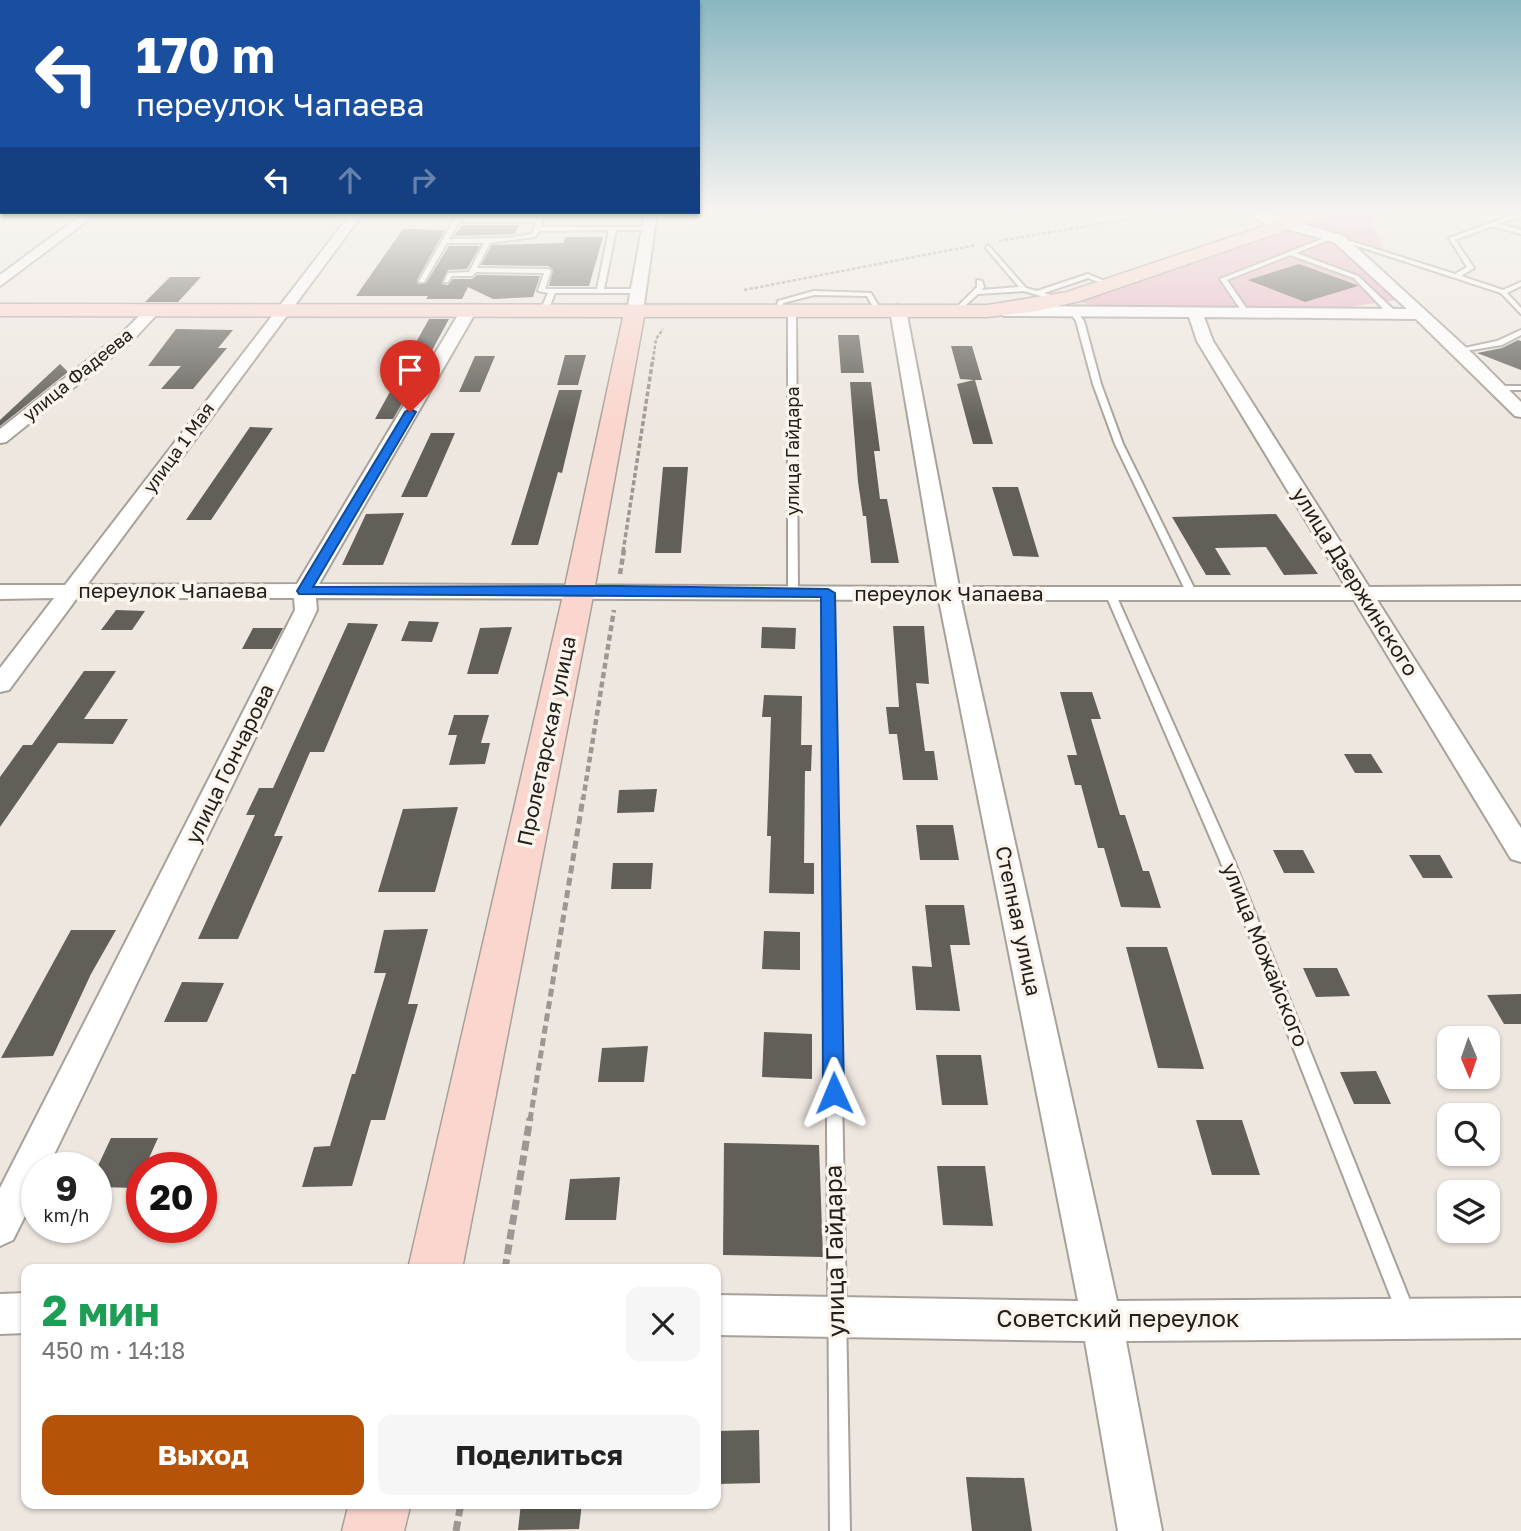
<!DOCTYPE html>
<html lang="ru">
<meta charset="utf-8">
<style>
body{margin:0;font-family:"Golos Text",sans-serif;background:#f6f6f6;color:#222;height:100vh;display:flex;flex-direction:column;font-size:26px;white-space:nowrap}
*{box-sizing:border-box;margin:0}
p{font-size:23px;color:#767676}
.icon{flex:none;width:38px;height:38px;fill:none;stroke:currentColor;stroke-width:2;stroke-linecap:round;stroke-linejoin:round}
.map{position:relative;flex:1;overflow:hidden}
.side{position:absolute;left:21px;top:1264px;width:700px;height:245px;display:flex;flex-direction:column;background:#fff;border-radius:14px;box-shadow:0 2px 5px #0004}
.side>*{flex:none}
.guide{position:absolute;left:0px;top:0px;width:700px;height:214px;box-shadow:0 2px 5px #0004;background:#1a4fa0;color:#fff;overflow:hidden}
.needle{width:46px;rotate:178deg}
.tools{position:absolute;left:1437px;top:1026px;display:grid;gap:14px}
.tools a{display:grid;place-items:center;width:63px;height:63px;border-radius:14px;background:#fff;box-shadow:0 2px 5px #0004;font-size:35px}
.speed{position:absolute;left:21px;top:1152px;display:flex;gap:14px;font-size:35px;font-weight:700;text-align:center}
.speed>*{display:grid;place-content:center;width:91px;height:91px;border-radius:50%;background:#fff;box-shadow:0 2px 5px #0004;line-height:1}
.speed small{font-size:18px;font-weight:400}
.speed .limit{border:10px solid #d22;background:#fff;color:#111}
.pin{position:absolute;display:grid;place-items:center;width:60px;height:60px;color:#fff;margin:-72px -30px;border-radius:50% 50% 50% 0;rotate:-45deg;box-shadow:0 0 7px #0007}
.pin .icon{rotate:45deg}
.me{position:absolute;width:77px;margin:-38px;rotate:359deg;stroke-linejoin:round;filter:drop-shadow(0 0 5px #0008)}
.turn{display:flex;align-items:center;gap:24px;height:147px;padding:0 21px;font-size:32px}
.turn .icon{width:91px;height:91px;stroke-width:2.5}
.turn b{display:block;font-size:49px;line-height:60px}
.lanes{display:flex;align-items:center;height:66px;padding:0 21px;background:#0003;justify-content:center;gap:35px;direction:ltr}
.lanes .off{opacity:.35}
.round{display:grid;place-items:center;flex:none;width:74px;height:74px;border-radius:14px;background:#f6f6f6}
.headline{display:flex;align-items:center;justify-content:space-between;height:119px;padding:0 21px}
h1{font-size:42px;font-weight:700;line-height:52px;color:#1e9e55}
.primary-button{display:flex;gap:14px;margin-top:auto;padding:14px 21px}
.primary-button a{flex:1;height:80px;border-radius:14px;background:#b45309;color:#fff;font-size:28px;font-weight:700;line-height:80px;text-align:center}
.primary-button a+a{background:#f6f6f6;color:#222}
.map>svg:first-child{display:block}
.green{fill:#e7b6c4}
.building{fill:#615f58}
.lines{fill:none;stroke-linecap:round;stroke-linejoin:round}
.lane-casing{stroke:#a7a19a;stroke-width:4}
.street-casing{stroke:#a7a19a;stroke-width:4}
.secondary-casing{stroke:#a7a19a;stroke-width:3}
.path-far4{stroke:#9c9792;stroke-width:2.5;stroke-dasharray:3.5 2;stroke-linecap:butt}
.path-far3{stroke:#9c9792;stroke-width:3.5;stroke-dasharray:5 2.5;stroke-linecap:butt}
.path-far2{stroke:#9c9792;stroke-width:4.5;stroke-dasharray:6 3.5;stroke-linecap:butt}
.path-far1{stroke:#9c9792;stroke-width:5;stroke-dasharray:8 4.5;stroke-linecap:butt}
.path{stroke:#9c9792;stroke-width:7;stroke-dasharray:10 5;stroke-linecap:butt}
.lane{fill:#fff;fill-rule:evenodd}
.street{fill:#fff;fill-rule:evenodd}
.secondary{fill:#fad6ce;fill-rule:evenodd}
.route{fill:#1a73e8;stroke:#114b97;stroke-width:2}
.labels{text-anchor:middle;stroke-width:7;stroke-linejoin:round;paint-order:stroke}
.far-street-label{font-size:18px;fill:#22201d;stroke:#fbf4ed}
.street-label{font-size:21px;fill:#22201d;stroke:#fbf4ed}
.near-street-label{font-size:24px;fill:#22201d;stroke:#fbf4ed}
</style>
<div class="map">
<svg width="1521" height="1531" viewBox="0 0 1521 1531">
<rect width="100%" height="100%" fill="#eee7e0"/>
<path class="green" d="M1347,210H1395L1371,219L1384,251L1310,225Z
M1288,231L1333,240L1398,300L1347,307H1104L1082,303L1083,301Z"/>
<path class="building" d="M462,225H518L515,234L454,236Z
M403,229L445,230L417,280L418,284L426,283L449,246H480L467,269L448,270L442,284L448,285L453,279H472L477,275L540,276L533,297L493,299L468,287L462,299H426L428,296H356Z
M566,237H603L589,286H549L553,270L548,266L481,265L492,245L563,243Z
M1299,264L1357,285L1358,286L1305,302L1248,280Z
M170,277H201L178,302H145Z
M429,319H449L421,371H400Z
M176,329L233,330L218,348H227L193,389H161L181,366H148Z
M838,335H859L864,373H841Z
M1518,340L1521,341V370L1477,353L1502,348Z
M951,346H972L982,380H975L993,444H973L957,384L974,380L960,379Z
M565,355H586L578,385H557Z
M475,356H495L480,392H459Z
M60,364L68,372L0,426V420Z
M850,382H871L880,451H874L880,499H887L899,563H871L866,516H863L858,482Z
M392,388H411L393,419H375Z
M559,390H582L562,473L558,472L538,545H511Z
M250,427L273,428L211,520H186Z
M431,433H455L427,497H401Z
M663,467H688L681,553H655Z
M992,487H1018L1039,557L1013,556Z
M404,513L383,565H342L366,514Z
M1276,514L1318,574L1284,575L1266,547L1215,548L1231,575H1206L1172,517Z
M116,610L145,611L132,630H101Z
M409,621L439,622L432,642L401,641Z
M348,623L378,624L324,752H310L274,836H283L238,939H198L255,815H246L259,788H273Z
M893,626H924L929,684L916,683L925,751H934L938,780H903L897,734H889L886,707H899Z
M512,627L498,674H467L480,628Z
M762,627L796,628L795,649L761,648Z
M253,628H283L272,649H242Z
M84,671H116L84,719H128L113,744L58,743L0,827V777L23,745H32Z
M1060,692H1092L1101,719H1091L1120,815H1125L1143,871H1149L1161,908L1121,907L1104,848H1098L1081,785H1075L1067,755H1077Z
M764,695L802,696L801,745H812L811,771H805L804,863H814V894L769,893L771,836H767L771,717H762Z
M454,715H489L481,743H490L485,764L449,765L457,735H448Z
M1344,754H1371L1383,773H1355Z
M657,789L654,812L617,813L619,790Z
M458,807L435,892H378L403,809Z
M916,825H953L959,860H920Z
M1273,850H1303L1315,873H1284Z
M1409,855H1440L1453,878H1423Z
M613,863H653L651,889H611Z
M925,905H964L970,945H950L960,1011L916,1010L912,966L932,967Z
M428,929L408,1004H418L385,1120H371L352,1186L302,1187L314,1147L330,1146L352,1074H355L386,973H374L384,930Z
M71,930H116L91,974L53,1056L1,1058Z
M764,931L800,932V970L762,969Z
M1126,947H1167L1204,1069L1158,1068Z
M1303,968H1337L1350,996L1316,997Z
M182,982L224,983L207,1022H164Z
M1521,994V1024H1504L1487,995Z
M764,1032L812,1034V1079L762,1077Z
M648,1046L644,1082H598L602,1048Z
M936,1055H981L988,1105H942Z
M1376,1071L1391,1104H1354L1340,1072Z
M1196,1120H1242L1260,1175H1212Z
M111,1138H158L145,1167H142L137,1188L96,1187V1170Z
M724,1143L819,1145L823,1257L723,1255Z
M937,1166H985L993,1226L943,1225Z
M620,1177L616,1220H565L570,1179Z
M759,1430L760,1483L716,1484V1431Z
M966,1477L1024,1478L1032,1531H972Z
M521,1503H582L579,1529L518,1530Z"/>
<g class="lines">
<defs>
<path id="lane" d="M1521,212V216L1499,224L1521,230V234L1493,226L1455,240L1474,268L1461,276L1503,290L1521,282V286L1507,293L1521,308V314L1501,293L1336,239L1341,238L1455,274L1467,267L1449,238Z
M457,218H540L543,220L541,227H650L648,230H616L604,289H638L641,291L638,293H555L548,311L544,313L540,311L548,293L538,291L544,273L476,272L472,276H452L448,282H444L448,273L469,272L484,243H447L424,282H420L419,281L454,220ZM459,222H536L532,234L508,238L449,239ZM609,230L597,289H545L551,271L548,269L477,268L490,243L535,237L539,231Z
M1332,235L1334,238L1296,253L1358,276L1395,311V315H1389L1354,278L1290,255L1227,280L1249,312L1247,313H1243L1220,279Z
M988,245L1026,288L1037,291L1088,274L1112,284L1109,286L1088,278L1044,293L1063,299V301L1061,302L1024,291L978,294L958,312H954V310L977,287V280L982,281L984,287L982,290L1019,287L986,248Z
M814,291L871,293L881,310L875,311L867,296L814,295L783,303L782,312L776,311L778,301Z
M792,309L796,311L798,592L793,595L788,592V311Z
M1071,310H1075L1084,321L1101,384L1123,444L1197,594L1196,596L1192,597L1187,594L1115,444L1093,384L1076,321L1069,311Z
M1521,330V335L1502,345L1459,352L1455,350L1497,341Z
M1494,386H1521V390H1494Z
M828,590L833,593L850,1531H830L823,593Z
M1111,592L1116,595L1233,858L1415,1313L1413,1320L1406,1322L1399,1320L1397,1313L1219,858L1106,595Z"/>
<path id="street" d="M1241,210H1257L1344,236L1473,354L1521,402V417L1515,416L1416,319L1204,317L1213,341L1369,587L1521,586V600H1377L1521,828V862L1511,859L1354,600H961L1117,1301L1521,1298V1338L1126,1341L1162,1531H1118L1085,1341L716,1335V1295L1078,1301L939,600L316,598L317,610L48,1167H37V1192L13,1240L0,1246V1188L295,610L294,598H77L9,690L0,692V668L54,598L0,599V585H65L352,212H364L87,585L297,584L461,310L469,305L477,310L319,584L937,587L890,310L898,305L906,310L959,587H1346L1197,341L1189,317L1004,316L996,311L1004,306L1407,309L1334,242L1262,222Z
M85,212H99L0,286V275Z
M645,212H657L643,311L635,316L627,311Z
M153,305L161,310L133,340L6,442L0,443V429L121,334L148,307Z
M26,1293V1333L0,1334V1294Z"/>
<path id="secondary" d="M1311,210H1337L1334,214L1080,301L1037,311L988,317H644L594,591L462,1269H408L564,591L623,317L0,316V304L988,305L1067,292Z
M349,1503H411L404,1531H342Z"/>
</defs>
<use href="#lane" class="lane-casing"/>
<use href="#street" class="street-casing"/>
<use href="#secondary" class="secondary-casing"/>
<path class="path-far4" d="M999,241L1181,210
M744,290L976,245
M653,360L656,339L663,329"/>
<path class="path-far3" d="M623,552L653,358"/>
<path class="path-far2" d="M620,574L624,550
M583,800L614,610"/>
<path class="path-far1" d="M530,1120L583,798"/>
<path class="path" d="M505,1269L530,1118
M456,1531L461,1503"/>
<use href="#lane" class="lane"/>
<use href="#street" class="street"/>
<use href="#secondary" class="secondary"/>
</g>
<linearGradient id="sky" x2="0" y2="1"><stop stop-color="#8ab7c1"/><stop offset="0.5" stop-color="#f7f4f1"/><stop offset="1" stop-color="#f7f4f1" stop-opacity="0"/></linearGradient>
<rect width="1521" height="424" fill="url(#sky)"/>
<path class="route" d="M410,409L416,412L313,587L618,586L828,589L835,593L844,1093L841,1100L834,1103L826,1100L823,1093L821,597L299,594L297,591L405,412Z"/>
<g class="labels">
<g class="far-street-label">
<text transform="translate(78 375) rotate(-39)" y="6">улица Фадеева</text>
<text transform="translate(179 448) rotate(-54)" y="6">улица 1 Мая</text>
<text transform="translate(793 451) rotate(-90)" y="6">улица Гайдара</text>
</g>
<g class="street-label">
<text transform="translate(1355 582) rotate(58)" y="7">улица Дзержинского</text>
<text x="173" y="598">переулок Чапаева</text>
<text x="949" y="601">переулок Чапаева</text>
<text transform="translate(547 741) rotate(-78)" y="7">Пролетарская улица</text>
<text transform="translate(230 764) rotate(-64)" y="7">улица Гончарова</text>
<text transform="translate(1018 921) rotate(78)" y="7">Степная улица</text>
<text transform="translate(1265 955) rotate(68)" y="7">улица Можайского</text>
</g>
<g class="near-street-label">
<text transform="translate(835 1251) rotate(-91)" y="8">улица Гайдара</text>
<text x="1118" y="1327">Советский переулок</text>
</g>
</g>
</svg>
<div class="tools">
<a><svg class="needle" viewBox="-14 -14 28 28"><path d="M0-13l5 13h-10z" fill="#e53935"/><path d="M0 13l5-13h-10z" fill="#767676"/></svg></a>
<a><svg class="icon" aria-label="search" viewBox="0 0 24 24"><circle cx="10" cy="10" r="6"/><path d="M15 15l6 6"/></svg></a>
<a><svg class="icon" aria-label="layers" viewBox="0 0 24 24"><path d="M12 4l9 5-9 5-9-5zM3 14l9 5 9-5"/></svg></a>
</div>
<div class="speed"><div>9<small>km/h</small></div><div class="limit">20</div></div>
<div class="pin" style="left:410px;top:412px;background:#d93025"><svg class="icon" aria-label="arrive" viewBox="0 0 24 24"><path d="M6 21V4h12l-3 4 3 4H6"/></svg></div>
<svg class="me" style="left:834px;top:1093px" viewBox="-20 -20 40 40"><path d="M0-17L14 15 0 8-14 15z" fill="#1a73e8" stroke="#fff" stroke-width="4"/></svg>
<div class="guide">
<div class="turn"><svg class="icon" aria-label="left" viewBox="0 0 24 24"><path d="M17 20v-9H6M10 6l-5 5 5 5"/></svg><div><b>170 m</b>переулок Чапаева</div></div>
<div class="lanes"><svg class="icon" aria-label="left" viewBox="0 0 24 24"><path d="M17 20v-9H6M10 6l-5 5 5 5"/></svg><svg class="icon off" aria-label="ahead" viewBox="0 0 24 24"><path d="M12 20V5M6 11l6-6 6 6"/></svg><svg class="icon off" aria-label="right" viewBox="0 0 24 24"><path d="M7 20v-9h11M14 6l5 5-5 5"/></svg></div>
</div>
<section class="side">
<div class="headline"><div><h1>2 мин</h1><p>450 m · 14:18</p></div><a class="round"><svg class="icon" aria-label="close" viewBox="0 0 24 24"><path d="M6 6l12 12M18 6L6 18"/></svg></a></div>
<div class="primary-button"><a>Выход</a><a>Поделиться</a></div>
</section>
</div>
